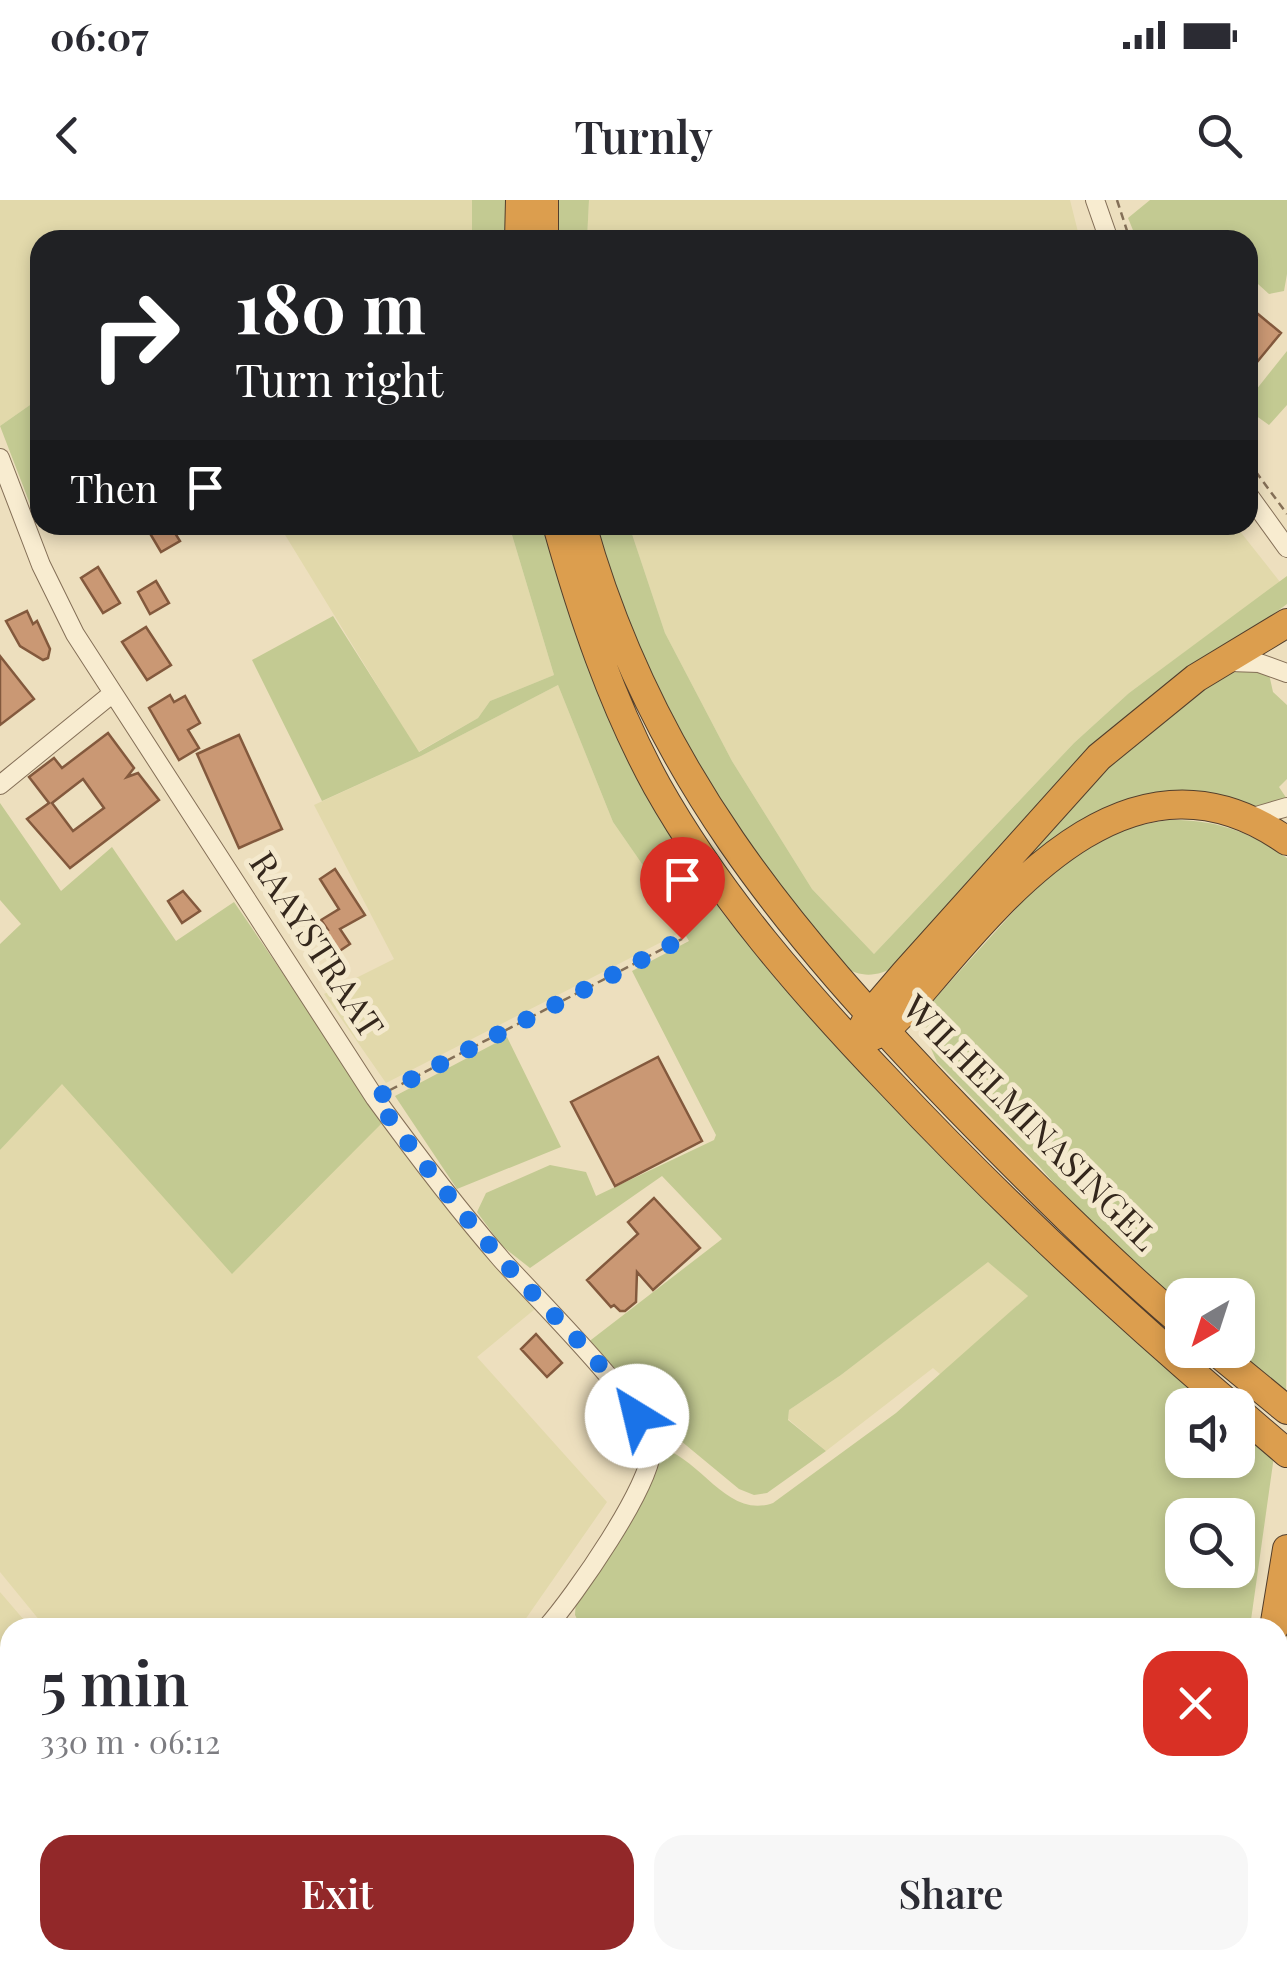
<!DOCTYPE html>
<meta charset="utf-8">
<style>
body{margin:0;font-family:"Playfair Display",serif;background:#f7f7f7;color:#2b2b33;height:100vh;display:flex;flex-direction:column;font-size:38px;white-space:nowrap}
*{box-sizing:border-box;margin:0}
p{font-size:32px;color:#7c7c81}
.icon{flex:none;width:55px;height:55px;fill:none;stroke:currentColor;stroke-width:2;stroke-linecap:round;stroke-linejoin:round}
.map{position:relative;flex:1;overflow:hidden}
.side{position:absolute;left:0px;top:1418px;width:1288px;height:352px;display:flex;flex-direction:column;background:#fff;border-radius:30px 30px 0 0;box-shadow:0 5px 15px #0003}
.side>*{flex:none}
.top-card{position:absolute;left:30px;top:30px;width:1228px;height:305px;border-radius:30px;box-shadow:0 5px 15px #0003;background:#202124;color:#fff;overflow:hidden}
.needle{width:65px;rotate:219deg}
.fabs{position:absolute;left:1165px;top:1078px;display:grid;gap:20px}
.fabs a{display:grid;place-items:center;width:90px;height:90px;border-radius:20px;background:#fff;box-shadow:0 5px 15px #0003;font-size:50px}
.pin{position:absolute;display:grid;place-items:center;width:85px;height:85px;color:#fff;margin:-102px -42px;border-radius:50% 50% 50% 0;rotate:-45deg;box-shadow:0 0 10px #0007}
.pin .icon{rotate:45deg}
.me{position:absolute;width:110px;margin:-55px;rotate:324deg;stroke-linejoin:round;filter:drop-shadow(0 0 8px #0008)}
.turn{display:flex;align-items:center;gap:35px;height:210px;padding:0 40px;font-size:45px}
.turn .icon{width:130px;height:130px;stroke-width:2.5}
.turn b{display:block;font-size:70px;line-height:85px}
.then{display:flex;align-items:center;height:95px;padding:0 40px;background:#0003;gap:20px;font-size:38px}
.round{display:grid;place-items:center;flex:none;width:105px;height:105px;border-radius:30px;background:#f7f7f7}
.overview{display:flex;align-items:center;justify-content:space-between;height:170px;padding:0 40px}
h1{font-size:60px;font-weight:600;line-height:75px}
.primary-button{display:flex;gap:20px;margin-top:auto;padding:20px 40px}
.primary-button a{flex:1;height:115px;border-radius:30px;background:#922829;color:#fff;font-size:40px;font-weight:600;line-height:115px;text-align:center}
.primary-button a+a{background:#f7f7f7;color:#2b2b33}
.status{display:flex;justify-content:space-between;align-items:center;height:70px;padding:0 50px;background:#fff;direction:ltr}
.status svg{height:28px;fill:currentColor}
header{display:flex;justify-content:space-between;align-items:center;height:130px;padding:0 40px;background:#fff;font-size:45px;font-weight:600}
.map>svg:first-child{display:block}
.farmland{fill:#e2d9ab}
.green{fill:#c3ca92;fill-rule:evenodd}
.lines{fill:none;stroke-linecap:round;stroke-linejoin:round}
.stream{stroke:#698b83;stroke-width:5}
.building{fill:#ca9874;stroke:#83593d;stroke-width:2.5;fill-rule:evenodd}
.minor-casing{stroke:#846f57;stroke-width:20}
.highway-casing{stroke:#523e2c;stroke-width:30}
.path{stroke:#846f57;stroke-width:2.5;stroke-dasharray:8 5;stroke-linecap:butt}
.minor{stroke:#f8ecd0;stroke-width:18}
.highway{stroke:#dc9e4e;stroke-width:28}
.route{stroke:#1a73e8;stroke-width:18;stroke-dasharray:0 32.4}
.labels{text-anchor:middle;stroke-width:10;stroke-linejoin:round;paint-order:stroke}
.street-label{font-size:35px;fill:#34271c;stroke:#f4e9cd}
</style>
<div class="status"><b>06:07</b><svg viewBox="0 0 49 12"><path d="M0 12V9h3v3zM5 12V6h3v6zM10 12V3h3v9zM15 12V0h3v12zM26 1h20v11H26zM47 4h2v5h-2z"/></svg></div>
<header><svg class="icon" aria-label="back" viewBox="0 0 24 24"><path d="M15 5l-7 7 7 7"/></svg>Turnly<svg class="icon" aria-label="search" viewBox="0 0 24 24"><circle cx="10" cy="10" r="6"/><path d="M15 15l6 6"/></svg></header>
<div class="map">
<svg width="1287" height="1768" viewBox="0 0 1287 1768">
<rect width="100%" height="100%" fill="#eddfbe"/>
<path class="farmland" d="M0,0H472V40H40V198L0,226Z
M589,0H1070L1080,40H587Z
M279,325H509L554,475L490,501L478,518L418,552Z
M629,325H1235L1280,382L1129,493L1074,543L874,754L812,689L732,561L665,433Z
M558,485L613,622L686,727L683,731L386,883L324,794L394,759L314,605L421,556Z
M61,883L384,921L416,969L535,1109L477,1157L607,1302L520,1427H45L0,1372V950Z
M988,1061L1028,1096L941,1175L933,1168L826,1251L788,1219L789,1210L841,1175Z
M0,1392L30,1427L10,1428V1760H243L236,1768H0Z
M266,1760H405L415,1768H259Z
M418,1760H769L764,1768H429Z"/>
<path class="green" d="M472,0H510L509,40H472Z
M558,0H589L587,40H558Z
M1150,0H1287V74L1284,91L1269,94L1248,75V40H1137L1128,18Z
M1287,151V205L1269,225L1248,210V200Z
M40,198V305L30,304L0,226Z
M509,325H545L672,634L721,711L779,783L928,944L1206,1205H1182V1260H1238V1231L1274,1256L1250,1427H581L575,1415L576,1397L657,1247C700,1255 726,1320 773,1303L896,1213L1028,1096L988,1062L841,1175L789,1210L788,1220L826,1251L767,1293L754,1295L739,1289L681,1241L659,1232L587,1143L722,1039L662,976L530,1068L502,1046L477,1012L486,993L550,965L586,972L596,996L714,940L716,935L632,771L689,741L683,731L685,726L613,622L558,485L421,556L322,601L252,460L333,416L419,552L478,518L490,501L554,475ZM1182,1315H1238V1370H1182Z
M594,325H629L665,433L732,561L812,689L874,754L1074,543L1129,493L1287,376V404L1106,539L896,766C877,777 861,778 842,766L701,581L646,471L605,371Z
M1249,470L1269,474L1273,492L1287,505V579L1279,587L1287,599L1259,609L1183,599L978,706L1110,559L1225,474Z
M0,603L61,691L112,647L176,741L234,702L384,921L232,1074L62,884L0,950V744L21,724L0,700Z
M1168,620C1214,619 1249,631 1287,658L1286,1196L1231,1150H1238V1095H1182V1110L1091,1026L1039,966L937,862L925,835L931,803L1040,682L1083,649L1130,627Z
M507,837L561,947L457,989L395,896Z"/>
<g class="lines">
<path class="stream" d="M1148,1768L1149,1760"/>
</g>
<path class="building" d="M1258,114L1281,133L1248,173V128Z
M145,325H170L180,341L161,352Z
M98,367L120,403L103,413L81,378Z
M156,381L169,403L150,414L138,392Z
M27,411L33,424L37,421L50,449L48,458L43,460L20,446L6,421Z
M146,427L171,465L147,480L122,442Z
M0,456L34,499L0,525Z
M170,495L174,502L185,496L200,523L188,530L199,548L179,560L149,508Z
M108,533L134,568L127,577L138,573L159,600L70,668L27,619L49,603L29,577L54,558L62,568ZM83,579L104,608L73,631L52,603Z
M239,535L282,629L239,648L197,554Z
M335,669L365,715L340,729L350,744L335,754L322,733L328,730L321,720L339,709L320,679Z
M183,691L200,711L182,723L168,701Z
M658,857L702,941L615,986L571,902Z
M654,998L700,1048L653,1090L637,1072L636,1102L625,1111H620L614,1105L611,1107L587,1080L638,1034L628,1022Z
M536,1134L562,1163L547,1177L521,1149Z"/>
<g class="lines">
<defs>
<path id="minor" d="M1095,0L1109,40
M0,258L41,365L75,434L375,898C415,953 456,1007 501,1059C530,1092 651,1210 652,1246C653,1284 573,1398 546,1428
M1248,294L1287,348
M1230,462L1259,463L1287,473
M0,585L113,493
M1246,619L1287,607
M1080,1760L1104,1768
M251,1768L257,1760"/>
<path id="highway" d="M519,40L520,0
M544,40V0
M557,325C582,414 612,504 657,586C719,696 803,792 890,883C997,997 1111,1103 1230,1205
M582,325C650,568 787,731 959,909C1031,983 1104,1056 1182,1123
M862,829L869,815L905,773L1099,557L1196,478L1287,423
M871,837L885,831L907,809C1000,700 1128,529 1287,641
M1214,1150L1287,1210
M1238,1211L1287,1253
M1274,1428L1287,1349
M1278,1621L1287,1550
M1226,1768L1227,1760
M1257,1768L1258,1760"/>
</defs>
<use href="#minor" class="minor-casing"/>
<use href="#highway" class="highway-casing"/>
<path class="path" d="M1117,0L1130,40
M1248,261L1287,314
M390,890L682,739"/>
<use href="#minor" class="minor"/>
<use href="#highway" class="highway"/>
</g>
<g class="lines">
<path class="route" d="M637,1216C602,1158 547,1111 502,1060C457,1008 415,953 375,898L682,739"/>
</g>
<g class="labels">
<g class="street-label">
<text transform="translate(316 745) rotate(57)" y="12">RAAYSTRAAT</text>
<text transform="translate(1030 923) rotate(45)" y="12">WILHELMINASINGEL</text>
</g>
</g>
</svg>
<div class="fabs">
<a><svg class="needle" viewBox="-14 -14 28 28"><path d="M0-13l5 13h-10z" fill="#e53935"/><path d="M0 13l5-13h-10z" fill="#7c7c81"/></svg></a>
<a><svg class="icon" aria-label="sound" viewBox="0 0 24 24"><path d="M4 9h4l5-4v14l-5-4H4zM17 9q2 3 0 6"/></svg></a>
<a><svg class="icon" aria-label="search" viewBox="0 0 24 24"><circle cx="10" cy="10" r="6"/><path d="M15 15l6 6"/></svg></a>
</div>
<div class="pin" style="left:682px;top:739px;background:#d93025"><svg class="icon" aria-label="arrive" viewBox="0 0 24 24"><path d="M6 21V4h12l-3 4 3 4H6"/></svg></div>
<svg class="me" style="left:637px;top:1216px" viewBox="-20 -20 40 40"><circle r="19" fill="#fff"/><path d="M0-13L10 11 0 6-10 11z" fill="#1a73e8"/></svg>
<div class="top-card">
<div class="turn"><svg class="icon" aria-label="right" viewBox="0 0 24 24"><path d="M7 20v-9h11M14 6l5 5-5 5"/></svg><div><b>180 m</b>Turn right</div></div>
<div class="then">Then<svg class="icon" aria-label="arrive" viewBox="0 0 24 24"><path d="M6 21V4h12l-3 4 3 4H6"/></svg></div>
</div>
<section class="side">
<div class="overview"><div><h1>5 min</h1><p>330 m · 06:12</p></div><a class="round" style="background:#d93025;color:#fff"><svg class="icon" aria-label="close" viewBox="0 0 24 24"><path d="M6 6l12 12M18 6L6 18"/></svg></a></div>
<div class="primary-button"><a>Exit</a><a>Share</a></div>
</section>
</div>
